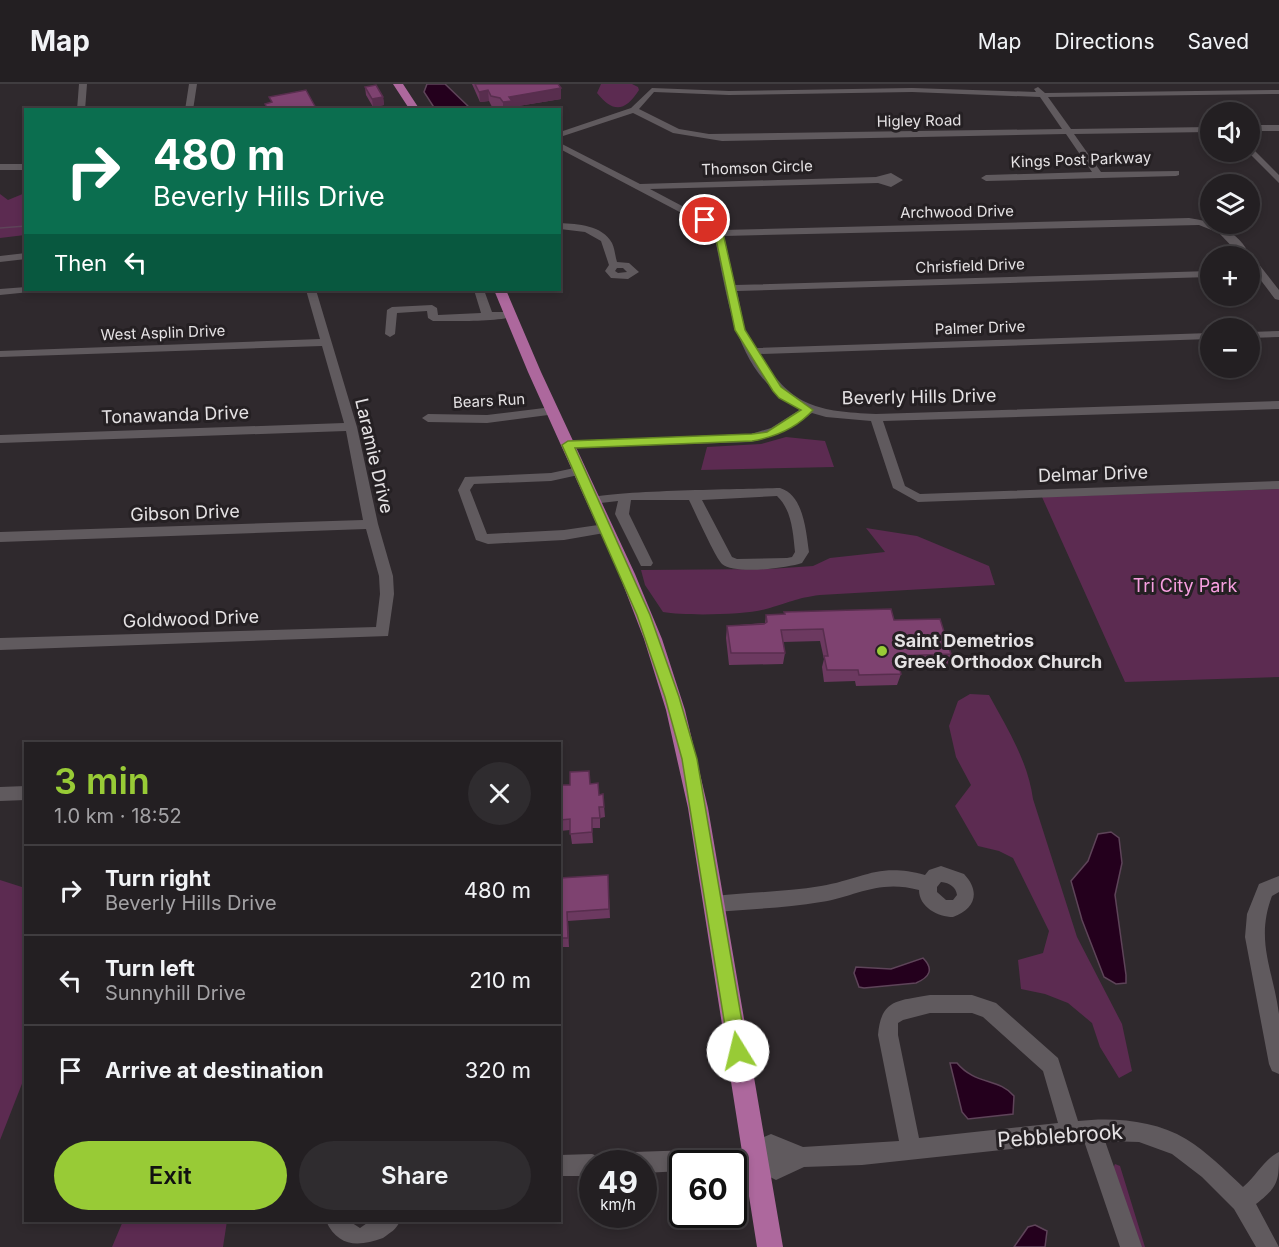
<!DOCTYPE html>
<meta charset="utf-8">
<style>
body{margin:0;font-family:Inter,sans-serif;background:#2f2c2f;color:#f1f3f6;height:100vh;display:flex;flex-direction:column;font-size:22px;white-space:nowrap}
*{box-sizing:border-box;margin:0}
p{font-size:20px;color:#a3a2a5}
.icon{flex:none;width:33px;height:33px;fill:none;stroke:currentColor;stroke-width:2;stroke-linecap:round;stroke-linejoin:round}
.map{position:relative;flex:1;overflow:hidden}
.panel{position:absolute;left:24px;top:658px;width:537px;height:480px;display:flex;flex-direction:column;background:#231f22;border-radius:0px;box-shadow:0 3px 9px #0003,0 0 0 2px #403d40}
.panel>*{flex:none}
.guide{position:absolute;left:24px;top:24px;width:537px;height:183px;border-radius:0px;box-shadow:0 3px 9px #0003,0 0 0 2px #403d40;background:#0b6e4f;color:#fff;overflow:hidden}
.buttons{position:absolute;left:1200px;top:18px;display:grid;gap:12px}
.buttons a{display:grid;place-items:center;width:60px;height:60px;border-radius:50%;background:#231f22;box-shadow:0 3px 9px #0003,0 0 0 2px #403d40;font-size:30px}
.speed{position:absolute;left:579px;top:1066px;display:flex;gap:12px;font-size:30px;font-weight:700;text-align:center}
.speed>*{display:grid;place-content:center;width:78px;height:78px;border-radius:50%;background:#231f22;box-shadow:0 3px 9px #0003,0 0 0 2px #403d40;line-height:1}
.speed small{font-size:15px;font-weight:400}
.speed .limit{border:3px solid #111;border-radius:9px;background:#fff;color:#111}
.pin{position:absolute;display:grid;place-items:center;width:51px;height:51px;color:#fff;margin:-26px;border:3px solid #fff;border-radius:50%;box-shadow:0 2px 6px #0007}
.me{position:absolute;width:66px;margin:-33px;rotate:351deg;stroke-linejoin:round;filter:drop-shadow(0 0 4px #0008)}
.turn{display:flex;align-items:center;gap:21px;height:126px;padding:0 30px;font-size:27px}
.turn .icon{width:78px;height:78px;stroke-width:2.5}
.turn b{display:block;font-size:42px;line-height:51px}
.then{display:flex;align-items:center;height:57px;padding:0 30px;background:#0003;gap:12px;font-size:22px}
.round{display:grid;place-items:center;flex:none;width:63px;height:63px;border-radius:32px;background:#2f2c2f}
.headline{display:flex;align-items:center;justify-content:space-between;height:102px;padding:0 30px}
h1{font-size:36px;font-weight:600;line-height:45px;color:#98cb36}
.button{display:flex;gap:12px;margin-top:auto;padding:12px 30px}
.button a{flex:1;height:69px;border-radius:36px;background:#98cb36;color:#111;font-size:24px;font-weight:600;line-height:69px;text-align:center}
.button a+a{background:#2f2c2f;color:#f1f3f6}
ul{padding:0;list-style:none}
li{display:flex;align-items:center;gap:18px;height:90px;padding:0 30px;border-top:2px solid #403d40}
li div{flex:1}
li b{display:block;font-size:22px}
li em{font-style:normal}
header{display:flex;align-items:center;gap:36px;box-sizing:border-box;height:84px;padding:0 30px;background:#231f22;border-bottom:2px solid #403d40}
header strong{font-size:28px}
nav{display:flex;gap:33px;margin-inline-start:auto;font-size:21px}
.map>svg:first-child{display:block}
.green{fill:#5c2b51}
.water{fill:#24001d;stroke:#5e4459;stroke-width:1.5}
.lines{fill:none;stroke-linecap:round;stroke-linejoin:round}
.stream{stroke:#5e4459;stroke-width:1.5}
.minor{fill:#605a5e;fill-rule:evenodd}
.major{fill:#ad689d;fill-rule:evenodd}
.wall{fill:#6c3960}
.shaded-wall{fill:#582e4e}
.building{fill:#7e4270;stroke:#582e4e;stroke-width:1.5}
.route{fill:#98cb36;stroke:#638423;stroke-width:1.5}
.poi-dot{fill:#98cb36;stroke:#252023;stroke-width:2}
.labels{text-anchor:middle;stroke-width:6;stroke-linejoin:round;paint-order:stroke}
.far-street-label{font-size:15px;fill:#e5e2e4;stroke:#252023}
.street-label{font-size:18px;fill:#e5e2e4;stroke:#252023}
.park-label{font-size:18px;fill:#f79fe0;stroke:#252023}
.poi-label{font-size:18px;font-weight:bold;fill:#e5e2e4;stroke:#252023;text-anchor:start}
.near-street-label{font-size:21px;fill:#e5e2e4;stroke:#252023}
</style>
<header>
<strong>Map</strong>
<nav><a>Map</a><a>Directions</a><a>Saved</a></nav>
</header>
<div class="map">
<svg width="1279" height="1163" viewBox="0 0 1279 1163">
<rect width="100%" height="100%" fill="#2f292d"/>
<path class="green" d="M601,0H632L638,3L639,6C625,28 613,29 597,9Z
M25,109V151L0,154V110L8,116Z
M786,353L825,357L834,383L701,386L707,363L761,360Z
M1279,405V593L1125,598L1042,413Z
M866,444L917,452L989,482L995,501L820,511C796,514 788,519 766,525C745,531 685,532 663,528L645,501L641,486L769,485L813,482L830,474L885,468Z
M970,610L989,611C1007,644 1028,677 1033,715L1077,853L1122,940L1132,987L1119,994L1100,963L1092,939L1068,919L1045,910L1021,905L1018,876L1043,869L1049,847L1013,774L999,767L978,762L955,722L971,701L956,673L949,642L958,617Z
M0,796L25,804V992L0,1056Z
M1115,1080L1120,1082L1145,1163H1134L1112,1087Z
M123,1137H227L223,1163H112Z"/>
<path class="water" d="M427,0H445L471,25H435L424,8Z
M1111,748L1119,754L1122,779L1115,811L1126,891V899L1116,900L1104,893L1082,836L1071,797L1088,777L1098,750Z
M923,874C934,885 930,893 916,899L864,904L859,903L854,889L856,883L891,885Z
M950,979H957C975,1001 999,994 1014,1012L1013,1030L968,1035L962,1028Z
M1035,1141L1047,1147L1045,1163H1014L1028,1143Z"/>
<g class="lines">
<path class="stream" d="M0,144L26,142"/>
<path class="minor" d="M79,0H87L85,26H77Z
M189,0H197L193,26H185Z
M1038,3L1045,9L1279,6V10L1048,13L1071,45L1210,43V48L1074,50L1101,88L1179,87V91L1176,92L986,97L981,94L986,91L1092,88L1066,50L722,57L673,49L633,29L560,53V48L631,24L652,4L729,7L912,4L1036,8L1034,5ZM654,8L729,11L912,8L1040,13L1062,45L709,50L679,45L639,25Z
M1250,41H1279V47H1250Z
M560,59L640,100L876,93L891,89L903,96L891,103L878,99L650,105L716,140L722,146L1189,134C1212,137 1242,148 1250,173L1254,174L1279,206V216L1275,215L1250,182V172H1241L1219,149L1199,141L724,152L735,201L1210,187V193L737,207L745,246L755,264L1210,249V255L759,270C792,323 816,327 876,330L1279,317V325L883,337L905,402L920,410L1279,397V405L918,418L893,404L871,337L826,333L812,329L779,350L751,358L564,364L562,361L568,357L751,350L771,344L801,325C734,291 728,215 714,150L710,144L560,65Z
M1250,62L1279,91V99L1248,68Z
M0,80H26V86H0Z
M560,139C578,140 602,141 612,159C615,165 615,172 617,178L629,179L639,188L628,195L611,194L605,187L609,181L601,157L585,148L560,145ZM617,184H623L627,188L618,189L615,187Z
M26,169V175L0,178V172Z
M26,203V206H31L30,208L0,211V205Z
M306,206H316L357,343L378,440L393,492L394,510L388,552L0,566V554L376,543L380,510L379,492L366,445L0,458V448L363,436L346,347L0,359V351L344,339L322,262L0,273V267L320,255Z
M474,206H484L492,228H510L515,231C506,238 449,237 433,237L428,234L427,227L397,229L395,250L390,253L385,250L387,226L392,223L432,221L437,224L438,231L481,229Z
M1279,247V253L1250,254V248Z
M552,323L556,324V330L487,339L428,338L422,334L428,330L487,331Z
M579,383L583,384L585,387L583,390L551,397L474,400L470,406L487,450L564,446L605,440L610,442L612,445L610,448L564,456L488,460L476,456L458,406L465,393L551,389Z
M780,404C804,411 806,448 809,468L802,479C787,484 735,491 722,480C715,473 695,428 689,416H631L629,430L653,479L651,482H641L615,430L618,417L592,420L586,416C594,406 754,405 780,404ZM777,412C792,426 793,449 795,468L792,473L787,474L737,475L732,473L702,416Z
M26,702V716L0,717V703Z
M941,782L964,790C981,808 975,825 953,833C938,833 919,823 919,806C879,795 857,812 821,818C786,824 750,825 715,828L709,826L706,820L709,814L715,812C750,808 786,808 821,802C863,795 878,778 925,791L929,786ZM941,798C950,799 956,803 957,811L953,816H946L937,808V803Z
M1279,792V808L1272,812C1255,857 1273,885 1279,930C1279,949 1279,970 1279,990L1272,987L1269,980L1245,853L1247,830L1259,800Z
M930,911H972L996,919L1058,974L1078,1037C1113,1033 1155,1036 1186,1055C1207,1068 1225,1086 1243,1103C1256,1093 1264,1075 1279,1068C1279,1097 1279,1102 1256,1120L1279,1163H1256L1234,1125L1202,1093L1172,1070L1139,1058L1105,1057L1142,1163H1120L1084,1057L862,1081L804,1083L776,1096L754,1085H734V1080H682V1087L644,1089V1080H592V1092H560V1071L592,1070L597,1072L604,1069L751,1064L764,1053L771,1050L803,1063L899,1057L878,951C881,914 899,917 930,911ZM930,929H972L983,933L1043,987L1058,1039L919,1054L898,951V939L903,936Z
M326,1137H349L360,1144L370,1137H400C396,1146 391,1148 383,1154C358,1163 338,1163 326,1137Z"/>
<path class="major" d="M393,0H403L420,26H410Z
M494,206H506L541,288L635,490L662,555L685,626L708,724L783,1163H757L688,724L666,626L644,555L619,490L528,288Z"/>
</g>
<path class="wall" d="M472,0H558L561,15L512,23V26H502L501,24L492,23L489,17L480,18Z
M365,3L383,13L384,21L373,23L366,11Z
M784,528L894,536L951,570L947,581L899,583L901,590L897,601L856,602L855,597L824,598L822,583L824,575L820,557L783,558L785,569L783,580L729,581L726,554L727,542L765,539L766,531L784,530Z
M590,700L599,711L603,710L605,733L600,734V744H592L593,759L572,760L570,746L560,747V701Z
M608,791L610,834L568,837L569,863H562V880H560V794Z"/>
<path class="shaded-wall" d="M561,4V15L512,23V26H503V18L509,13Z
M488,6L489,17L480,18L479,8Z
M383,13L384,21L373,23L372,15Z
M567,828L568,837L569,863L568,854Z
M560,854L562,863V880L561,871Z"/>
<path class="building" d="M475,0H558L561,4L509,13L512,17L503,18L500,14L491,12L488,6L479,8Z
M376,1L383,13L372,15L365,3Z
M306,6L317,26H268L265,20L272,18L269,13Z
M891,525L894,536L940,535L951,570L896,572L901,590L859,591L858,586H827L824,572H828L823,545L781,546L785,569H731L727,542L764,540L767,538L766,531L785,530L784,528Z
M589,687L590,700L598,699L599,711L603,710L604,723H599L600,734H592V748L570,750V735L560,736V701H570V688Z
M608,791L609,825L567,828L568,854H560L561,871H560V794Z"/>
<path class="route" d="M701,134H708L723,149L745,246L781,303L813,326C797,344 775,353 752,357L575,364L650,531L679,613L697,675L747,967L744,973L738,976L732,973L729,967L682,675L665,613L637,531L562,361L568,357L752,350L767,348L801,326L779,314L773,307L735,246L715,150L701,138Z"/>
<circle class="poi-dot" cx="882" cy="567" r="6"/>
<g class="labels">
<g class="far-street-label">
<text transform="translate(919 37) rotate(-1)" y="5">Higley Road</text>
<text transform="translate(1081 76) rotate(-2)" y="5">Kings Post Parkway</text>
<text transform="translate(757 84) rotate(-2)" y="5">Thomson Circle</text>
<text transform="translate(957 128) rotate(-1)" y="5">Archwood Drive</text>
<text transform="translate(970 182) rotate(-2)" y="5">Chrisfield Drive</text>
<text transform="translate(980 244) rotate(-2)" y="5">Palmer Drive</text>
<text transform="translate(163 249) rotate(-2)" y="5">West Asplin Drive</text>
<text transform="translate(489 317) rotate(-3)" y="5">Bears Run</text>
</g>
<g class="street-label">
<text transform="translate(919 313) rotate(-1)" y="6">Beverly Hills Drive</text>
<text transform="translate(175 331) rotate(-2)" y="6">Tonawanda Drive</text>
<text transform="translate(374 372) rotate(77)" y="6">Laramie Drive</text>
<text transform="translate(1093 390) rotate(-2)" y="6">Delmar Drive</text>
<text transform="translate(185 429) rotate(-2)" y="6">Gibson Drive</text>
<text transform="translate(191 535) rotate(-2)" y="6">Goldwood Drive</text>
</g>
<g class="park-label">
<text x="1185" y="508">Tri City Park</text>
</g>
<g class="poi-label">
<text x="894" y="563">Saint Demetrios<tspan x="894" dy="21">Greek Orthodox Church</tspan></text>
</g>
<g class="near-street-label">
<text transform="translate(1060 1052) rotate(-4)" y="7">Pebblebrook</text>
</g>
</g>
</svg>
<div class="buttons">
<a><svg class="icon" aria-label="sound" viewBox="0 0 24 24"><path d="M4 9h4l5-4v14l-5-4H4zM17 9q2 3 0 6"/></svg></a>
<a><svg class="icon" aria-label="layers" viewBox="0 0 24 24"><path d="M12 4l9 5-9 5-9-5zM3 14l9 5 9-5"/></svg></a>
<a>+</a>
<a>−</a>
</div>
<div class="speed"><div>49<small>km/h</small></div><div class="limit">60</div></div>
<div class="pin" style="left:705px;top:136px;background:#d93025"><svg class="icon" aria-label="arrive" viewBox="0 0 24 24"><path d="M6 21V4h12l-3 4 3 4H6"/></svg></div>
<svg class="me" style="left:738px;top:967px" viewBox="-20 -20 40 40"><circle r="19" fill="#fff"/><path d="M0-13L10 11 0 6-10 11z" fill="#98cb36"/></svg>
<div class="guide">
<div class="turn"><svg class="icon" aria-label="right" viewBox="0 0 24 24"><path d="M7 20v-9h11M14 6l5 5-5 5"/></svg><div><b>480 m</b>Beverly Hills Drive</div></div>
<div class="then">Then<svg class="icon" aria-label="left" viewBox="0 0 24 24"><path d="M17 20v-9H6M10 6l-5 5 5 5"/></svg></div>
</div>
<section class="panel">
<div class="headline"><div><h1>3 min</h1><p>1.0 km · 18:52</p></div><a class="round"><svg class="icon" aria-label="close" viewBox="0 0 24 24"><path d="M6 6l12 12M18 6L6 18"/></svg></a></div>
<ul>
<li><svg class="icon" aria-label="right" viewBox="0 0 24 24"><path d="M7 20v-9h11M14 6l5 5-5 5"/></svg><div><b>Turn right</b><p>Beverly Hills Drive</p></div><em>480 m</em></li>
<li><svg class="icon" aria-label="left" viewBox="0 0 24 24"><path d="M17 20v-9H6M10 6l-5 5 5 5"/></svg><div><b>Turn left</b><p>Sunnyhill Drive</p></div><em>210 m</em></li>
<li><svg class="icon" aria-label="arrive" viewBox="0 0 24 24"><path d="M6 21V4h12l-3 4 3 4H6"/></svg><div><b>Arrive at destination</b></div><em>320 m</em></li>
</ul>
<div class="button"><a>Exit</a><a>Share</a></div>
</section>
</div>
